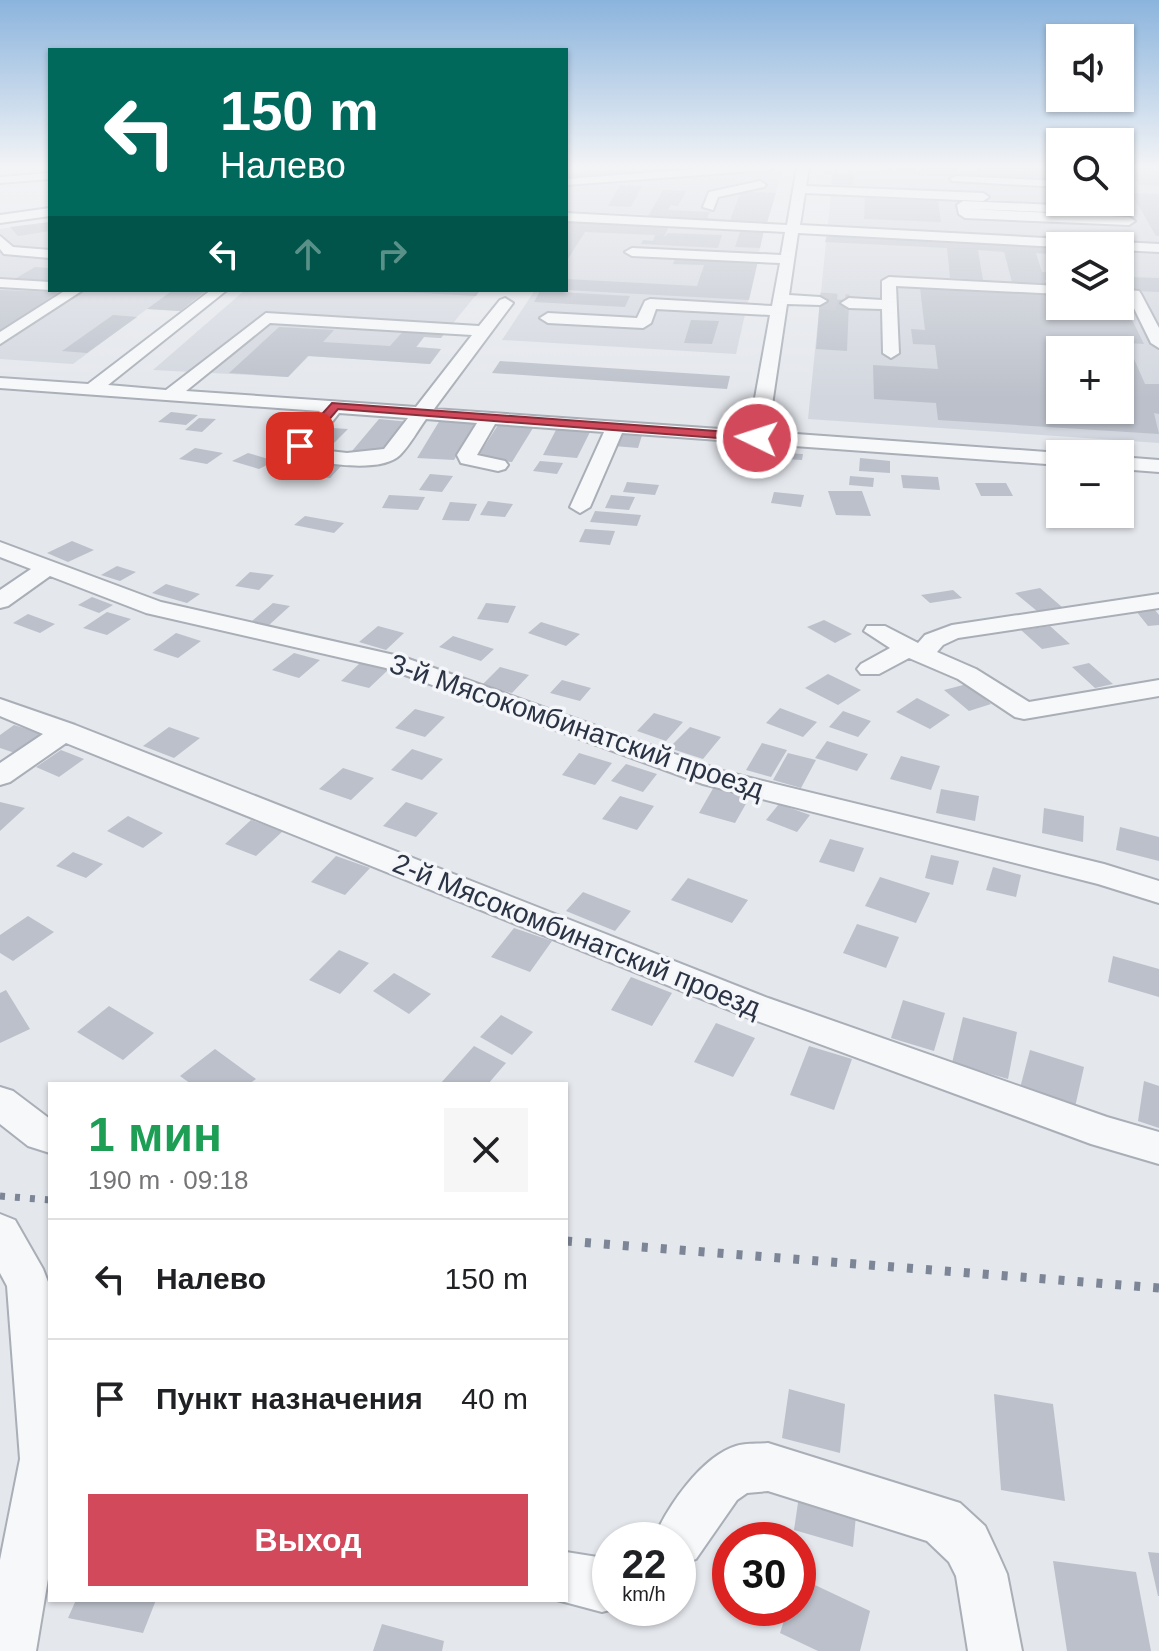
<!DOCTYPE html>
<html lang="ru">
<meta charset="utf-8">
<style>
body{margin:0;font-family:Helvetica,sans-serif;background:#f6f6f6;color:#202124;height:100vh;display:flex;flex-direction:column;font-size:30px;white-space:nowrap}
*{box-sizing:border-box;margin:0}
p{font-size:26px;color:#757577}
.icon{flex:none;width:44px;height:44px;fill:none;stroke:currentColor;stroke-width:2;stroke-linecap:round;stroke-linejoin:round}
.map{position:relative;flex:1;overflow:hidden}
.panel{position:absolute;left:48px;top:1082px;width:520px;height:520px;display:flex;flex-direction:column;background:#fff;border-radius:0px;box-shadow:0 2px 6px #0004}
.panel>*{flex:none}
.banner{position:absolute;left:48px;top:48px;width:520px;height:244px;border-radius:0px;box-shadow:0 2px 6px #0004;background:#00695c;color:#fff;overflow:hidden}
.tools{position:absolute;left:1046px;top:24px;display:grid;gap:16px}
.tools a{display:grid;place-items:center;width:88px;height:88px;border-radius:0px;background:#fff;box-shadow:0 2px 6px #0004;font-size:40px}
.speed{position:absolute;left:592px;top:1522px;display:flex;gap:16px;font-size:40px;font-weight:700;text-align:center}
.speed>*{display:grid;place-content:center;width:104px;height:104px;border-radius:50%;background:#fff;box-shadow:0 2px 6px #0004;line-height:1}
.speed small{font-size:20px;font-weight:400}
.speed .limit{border:12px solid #d22;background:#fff;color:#111}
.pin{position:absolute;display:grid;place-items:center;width:68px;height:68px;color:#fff;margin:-34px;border-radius:16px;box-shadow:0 4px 12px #0006}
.me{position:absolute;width:88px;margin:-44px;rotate:274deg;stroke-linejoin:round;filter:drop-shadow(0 0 6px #0008)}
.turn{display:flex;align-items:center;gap:28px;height:168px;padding:0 40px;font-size:36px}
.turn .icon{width:104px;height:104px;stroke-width:2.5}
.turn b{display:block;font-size:56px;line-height:68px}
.lanes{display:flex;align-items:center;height:76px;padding:0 40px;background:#0003;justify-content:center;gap:40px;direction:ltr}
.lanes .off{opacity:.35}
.round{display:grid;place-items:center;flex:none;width:84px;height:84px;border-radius:0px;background:#f6f6f6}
.summary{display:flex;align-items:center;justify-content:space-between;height:136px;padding:0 40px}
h1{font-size:48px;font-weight:600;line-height:60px;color:#1e9e55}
.action{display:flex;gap:16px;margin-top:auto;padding:16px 40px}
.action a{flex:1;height:92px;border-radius:0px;background:#d1495b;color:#fff;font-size:32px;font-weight:600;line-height:92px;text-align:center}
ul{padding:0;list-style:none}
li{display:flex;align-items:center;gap:24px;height:120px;padding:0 40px;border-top:2px solid #e0e0e0}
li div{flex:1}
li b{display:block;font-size:30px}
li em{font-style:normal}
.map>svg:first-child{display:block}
.built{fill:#d2d6de;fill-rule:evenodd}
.building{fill:#bbc0ca;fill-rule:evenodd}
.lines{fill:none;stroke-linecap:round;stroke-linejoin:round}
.minor-tunnel{stroke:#bfc3cb;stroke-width:17;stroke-dasharray:17 8;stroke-linecap:butt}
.minor-casing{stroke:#a9aeb7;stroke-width:4}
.minor{fill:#f7f8fa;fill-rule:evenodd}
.rail-far1{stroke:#7d8696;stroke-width:7;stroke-dasharray:5 10;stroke-linecap:butt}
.rail{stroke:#7d8696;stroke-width:9;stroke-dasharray:6 13;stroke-linecap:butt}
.route{fill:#d1495b;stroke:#882f3b;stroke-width:2}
.labels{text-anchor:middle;stroke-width:7;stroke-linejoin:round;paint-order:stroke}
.street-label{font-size:28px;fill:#2b3445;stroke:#f4f6f9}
</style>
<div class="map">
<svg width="1159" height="1651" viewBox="0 0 1159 1651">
<rect width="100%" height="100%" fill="#e4e7ec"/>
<path class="built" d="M566,167H783L766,226L646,220L648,215L566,211Z
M810,167H1060V202H1120V167H1159V443L808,419L833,174L808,172ZM1060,246H1120V306H1060ZM1060,350H1120V410H1060Z
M566,221L764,230L736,354L502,340L535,290H566Z
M50,222V290H207L180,311L147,309L73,364L0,359V229Z
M245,290H480L441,338L424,337L417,347L441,349L430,364L309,356L288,377L153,370Z"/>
<path class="building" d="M678,167L719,169L566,179V174Z
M885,167H957L959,177L885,174Z
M976,167H1060V181L979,177Z
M1128,167H1153L1159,175V186L1139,185Z
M833,174L854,175L853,185L831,184Z
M620,185L642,186L631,207L608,206Z
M663,190L686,191L678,206L671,205L668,210L710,212L707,218L730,220L741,191L776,193L766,226L646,220Z
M1131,193L1159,194V236H1156Z
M865,197L938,201L941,222L864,219Z
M566,221L669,226L664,237L668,233L722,235L718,248L641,244L643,240L653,241L655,235L585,232L566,262Z
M50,222V231L18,236L10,227Z
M741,229L764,230L760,248L735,247Z
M827,235L1060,246V255L1036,253L1042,272L1059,273L1060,281L1045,280L1046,284L1012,282L1004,252L978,250L983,280L950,278L947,248L825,242Z
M676,256L758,261L749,300L566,290V279L697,286L704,265L673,264Z
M35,267L50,268V282L13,280Z
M1127,277L1159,278V292L1134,291L1131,284H1120V279H1128Z
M920,288L1060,295V306H1125L1144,344L1127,343L1145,384H1159V414L1154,413L1159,434L938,420L936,403L874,399L873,365L938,369L935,345L913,344L911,329L925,330ZM1060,350H1120V410H1060Z
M0,290L58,292L0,332Z
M173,290H207L180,311L147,309Z
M404,290H480L476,296L404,292Z
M540,291L630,296L625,307L534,302Z
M820,299L849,300L847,351L816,349Z
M113,315L137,317L87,353L62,351Z
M691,320L719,321L712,344L684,343Z
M279,327L334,330L323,342L390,346L406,328L447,330L441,338L424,337L416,347L441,349L430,364L308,356L288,377L229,373Z
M500,361L730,376L727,389L492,373Z
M171,412L198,415L186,425L158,422Z
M199,418L216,419L202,432L185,430Z
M379,419L410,422L385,454L352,451Z
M440,420L476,423L454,460L417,458Z
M498,425L533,428L512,462L476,459Z
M287,426L307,429L295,439L274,437Z
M332,428L348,429L327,450L311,449Z
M557,428L591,430L577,458L543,455Z
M620,431L643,432L638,448L614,446Z
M195,448L223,453L207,464L179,459Z
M768,452L803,454L802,460L768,458Z
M248,453L275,461L259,469L232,461Z
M860,458L890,461V473L859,471Z
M540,461L563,463L557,474L533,471Z
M324,463L342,465L330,478L312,476Z
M430,474L453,476L442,492L419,490Z
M901,475L938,477L940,490L903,488Z
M850,476L874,478L873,487L849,485Z
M627,482L659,485L655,495L623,492Z
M975,483H1006L1013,496H981Z
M828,491H862L871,516L836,515Z
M774,492L804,495L801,507L771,503Z
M389,495L425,497L418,510L382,508Z
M611,495L635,497L629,510L605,508Z
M488,501L513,504L505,517L480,515Z
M450,502L477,504L469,521L442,520Z
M595,511L641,515L637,526L590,522Z
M305,516L344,523L334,533L294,525Z
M585,529L615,531L610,545L579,542Z
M72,541L94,550L68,562L47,553Z
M117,566L136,572L120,581L101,575Z
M250,572L274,575L259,590L235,586Z
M166,584L200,594L187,603L152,593Z
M1040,588L1062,607L1037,611L1015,593Z
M953,590L962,598L930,603L921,595Z
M92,597L113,605L99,613L78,605Z
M273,603L290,606L269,625L252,621Z
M486,603L516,606L508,623L477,619Z
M1155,610L1159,615V625L1148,626L1136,611Z
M107,612L131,619L107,635L83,628Z
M28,614L55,624L40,633L13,623Z
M824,620L852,634L835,643L807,627Z
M541,622L580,634L566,646L528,633Z
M378,626L404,633L386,650L359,642Z
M1050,626L1070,644L1042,649L1021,630Z
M176,633L201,641L178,658L153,650Z
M453,636L494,649L481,661L439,647Z
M294,653L320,660L299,678L272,670Z
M360,663L388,670L369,688L341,681Z
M1089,663L1113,684L1095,688L1072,667Z
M500,667L529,675L512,693L482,685Z
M828,674L861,690L838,705L805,688Z
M562,680L591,688L580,701L550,693Z
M967,684L991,704L969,711L944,690Z
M917,698L950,715L930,729L896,712Z
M780,708L817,722L803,737L766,723Z
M415,709L445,717L425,737L395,728Z
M843,711L871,721L858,737L829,727Z
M654,713L683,722L666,741L637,731Z
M14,725L43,734L18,754L0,748V735Z
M169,727L200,738L174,758L143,746Z
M690,727L721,737L703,759L669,748Z
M827,741L868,754L857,771L815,758Z
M762,743L787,750L771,777L746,770Z
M412,749L443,759L422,780L391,770Z
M61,750L84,759L59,777L36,767Z
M579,753L612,763L595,785L562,775Z
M788,753L816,760L801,788L773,780Z
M901,756L940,766L931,790L890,779Z
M626,764L657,774L643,792L611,781Z
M343,768L374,778L351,800L319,789Z
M715,785L751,795L735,823L699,813Z
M941,789L979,796L975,821L936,813Z
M620,796L654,806L637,830L602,819Z
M0,802L25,808L0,831Z
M406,802L438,813L416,837L383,826Z
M779,804L810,815L797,832L766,820Z
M1044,808L1084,816L1083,842L1042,833Z
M128,816L163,833L143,848L107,831Z
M251,820L283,831L256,856L225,844Z
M1120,827L1159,837V861L1116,850Z
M830,839L864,848L854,872L819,862Z
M73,852L103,864L86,878L56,866Z
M931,855L959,861L953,885L925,878Z
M336,856L370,868L345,895L311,882Z
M993,867L1021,875L1016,897L986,890Z
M880,877L930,893L916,923L865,906Z
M688,878L748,900L732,923L671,900Z
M583,892L631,911L615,931L566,911Z
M28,916L54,932L13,961L0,953V935Z
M857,924L899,937L886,968L843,953Z
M514,928L552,941L530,972L491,957Z
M339,950L369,963L340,994L309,980Z
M1113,956L1159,969V997L1108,982Z
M394,973L431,994L409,1014L373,991Z
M631,977L672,993L652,1026L611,1010Z
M6,990L30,1029L0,1043V993Z
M903,1000L945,1013L934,1051L891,1038Z
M109,1006L154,1033L123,1060L77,1032Z
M501,1015L533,1032L512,1055L480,1037Z
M963,1017L1017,1032L1008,1079L952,1063Z
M716,1023L755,1038L733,1077L694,1062Z
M474,1046L506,1063L488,1084H440Z
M809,1046L852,1059L834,1110L790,1095Z
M215,1049L256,1079L249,1084H191L180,1076Z
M1030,1050L1084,1067L1075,1107L1020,1088Z
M1144,1081L1159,1086V1128L1138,1121Z
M789,1389L845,1404L840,1453L782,1438Z
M994,1394L1053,1404L1065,1501L1001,1490Z
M800,1489L857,1505L853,1547L794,1530Z
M1148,1552L1159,1553V1596H1158Z
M1053,1561L1136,1572L1151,1651H1067Z
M798,1577L870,1611L860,1651H818L780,1633L788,1608H798Z
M76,1600H156L143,1633L68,1618Z
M382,1624L444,1641L442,1651H373Z"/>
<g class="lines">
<path class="minor-tunnel" d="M820,301L849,303"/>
<defs>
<path id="minor" d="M727,167H775L769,170L566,185V179Z
M797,167H809L806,186L983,193L989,197L983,201L805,193L800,225L1159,244V252L1120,250V246L1060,247L798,233L789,295L820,297L827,301L820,305L787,304L768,432L1060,453L1063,454H1060V465L766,444L762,469L752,475L742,469L747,442L622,433L590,507L580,513L570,507L604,432L495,424L477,455L505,461L508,465L505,469L498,471L461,463L457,455L477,423L426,419C418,430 410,445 400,455C381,474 319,463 295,457L290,446L320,411L0,388V378L88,384L211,290H227L108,385L166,390L266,313L479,326L500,300L505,298L513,303L434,409L749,431L770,315L656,309L651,323L643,328L548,323L540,318L548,313L637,318L645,301L650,299L772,306L780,263L632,256L625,252L632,248L781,255L785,232L566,221V213L787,225ZM270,323L472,335L416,407L186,391ZM339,413L408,418L384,449L347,453L311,449Z
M50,173V179L0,183V177Z
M956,176L1060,181V187L952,181L950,179Z
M760,181L766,185L764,187L718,197L713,210L703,207L709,192Z
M963,201L1123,208L1127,209V215L970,209L1129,217L1135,221L1129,225L965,218L959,214L957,205Z
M50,208V216L0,223V215Z
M0,236L13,247L50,250V258L4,254L0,249Z
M889,277L1060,286V294L896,286L899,353L891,358L883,353L882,309L849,308L841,303L849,298L882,300V281Z
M0,279L50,282L51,290L0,287Z
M1120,289L1139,291L1141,294L1159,328V348L1151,343L1129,298L1120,297Z
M66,290H83L0,344V332Z
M1120,457L1159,460V472L1120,469Z
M0,542L161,602L403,657L722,771L1104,864L1159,881V903L1098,884L703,784L386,668L146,613L50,576L8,606L0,608V590L31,569L0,557Z
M1159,594V608L958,638L943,645L937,652L976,669L1029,702L1159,680V696L1024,719L1015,717L958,679L909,658L879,674H861L857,669L861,664L890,648L864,631L867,626H885L918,643L925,635L952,625Z
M0,699L75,725L768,998L1107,1117L1159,1132V1164L1091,1144L744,1016L66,743L10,782L0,785V763L43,734L0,716Z
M0,1087L13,1091L50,1119V1153L28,1146L0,1124Z
M0,1214L15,1220L43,1269L50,1287V1567L36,1651H0V1560L20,1459L7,1286L0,1273Z
M768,1443L960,1503L985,1526L999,1556L1007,1574L1022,1651H968L956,1576L949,1562L927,1541L768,1491L747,1493L737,1500L696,1559L678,1566V1540H653C667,1507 701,1457 736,1446C746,1443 758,1444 768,1443Z
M566,1552L610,1559V1608H617L602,1612L557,1600H566Z"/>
</defs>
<use href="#minor" class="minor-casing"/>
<use href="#minor" class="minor"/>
<path class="rail-far1" d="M0,1196L50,1200"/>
<path class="rail" d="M566,1241L1159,1288"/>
</g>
<linearGradient id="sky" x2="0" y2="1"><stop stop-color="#8bb4dd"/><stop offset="0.42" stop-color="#f3f4f6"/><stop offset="1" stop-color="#f3f4f6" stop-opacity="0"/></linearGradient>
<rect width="1159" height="398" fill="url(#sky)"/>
<path class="route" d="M332,403L757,434L763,438L757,441L338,409L304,449H295V444Z"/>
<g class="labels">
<g class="street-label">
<text transform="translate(577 726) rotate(19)" y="10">3-й Мясокомбинатский проезд</text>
<text transform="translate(577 935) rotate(22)" y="10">2-й Мясокомбинатский проезд</text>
</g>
</g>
</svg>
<div class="tools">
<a><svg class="icon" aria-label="sound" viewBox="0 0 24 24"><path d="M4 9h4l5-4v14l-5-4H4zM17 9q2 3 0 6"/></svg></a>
<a><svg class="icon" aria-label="search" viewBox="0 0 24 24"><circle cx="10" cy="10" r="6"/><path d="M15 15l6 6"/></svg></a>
<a><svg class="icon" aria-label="layers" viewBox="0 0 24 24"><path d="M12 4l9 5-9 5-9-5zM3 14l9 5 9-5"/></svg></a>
<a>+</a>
<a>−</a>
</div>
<div class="speed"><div>22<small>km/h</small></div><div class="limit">30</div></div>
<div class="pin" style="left:300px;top:446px;background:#d93025"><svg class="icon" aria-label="arrive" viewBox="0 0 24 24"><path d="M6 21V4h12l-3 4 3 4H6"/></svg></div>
<svg class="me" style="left:757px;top:438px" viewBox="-20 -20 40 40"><circle r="17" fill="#d1495b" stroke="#fff" stroke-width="3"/><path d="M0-11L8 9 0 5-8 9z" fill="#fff"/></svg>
<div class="banner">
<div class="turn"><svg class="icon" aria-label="left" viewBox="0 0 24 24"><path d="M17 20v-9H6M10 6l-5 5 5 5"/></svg><div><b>150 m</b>Налево</div></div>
<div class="lanes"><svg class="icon" aria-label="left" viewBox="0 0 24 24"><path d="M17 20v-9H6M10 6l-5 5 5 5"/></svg><svg class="icon off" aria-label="ahead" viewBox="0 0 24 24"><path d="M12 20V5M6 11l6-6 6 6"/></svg><svg class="icon off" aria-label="right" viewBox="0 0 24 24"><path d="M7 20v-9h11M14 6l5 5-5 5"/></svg></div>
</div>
<section class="panel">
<div class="summary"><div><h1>1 мин</h1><p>190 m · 09:18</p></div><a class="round"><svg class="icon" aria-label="close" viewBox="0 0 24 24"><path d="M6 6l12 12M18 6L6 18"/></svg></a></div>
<ul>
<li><svg class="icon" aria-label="left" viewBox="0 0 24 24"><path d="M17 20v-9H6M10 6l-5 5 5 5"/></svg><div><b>Налево</b></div><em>150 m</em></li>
<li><svg class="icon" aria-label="arrive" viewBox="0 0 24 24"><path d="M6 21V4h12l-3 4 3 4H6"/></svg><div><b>Пункт назначения</b></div><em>40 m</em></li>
</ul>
<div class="action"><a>Выход</a></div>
</section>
</div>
